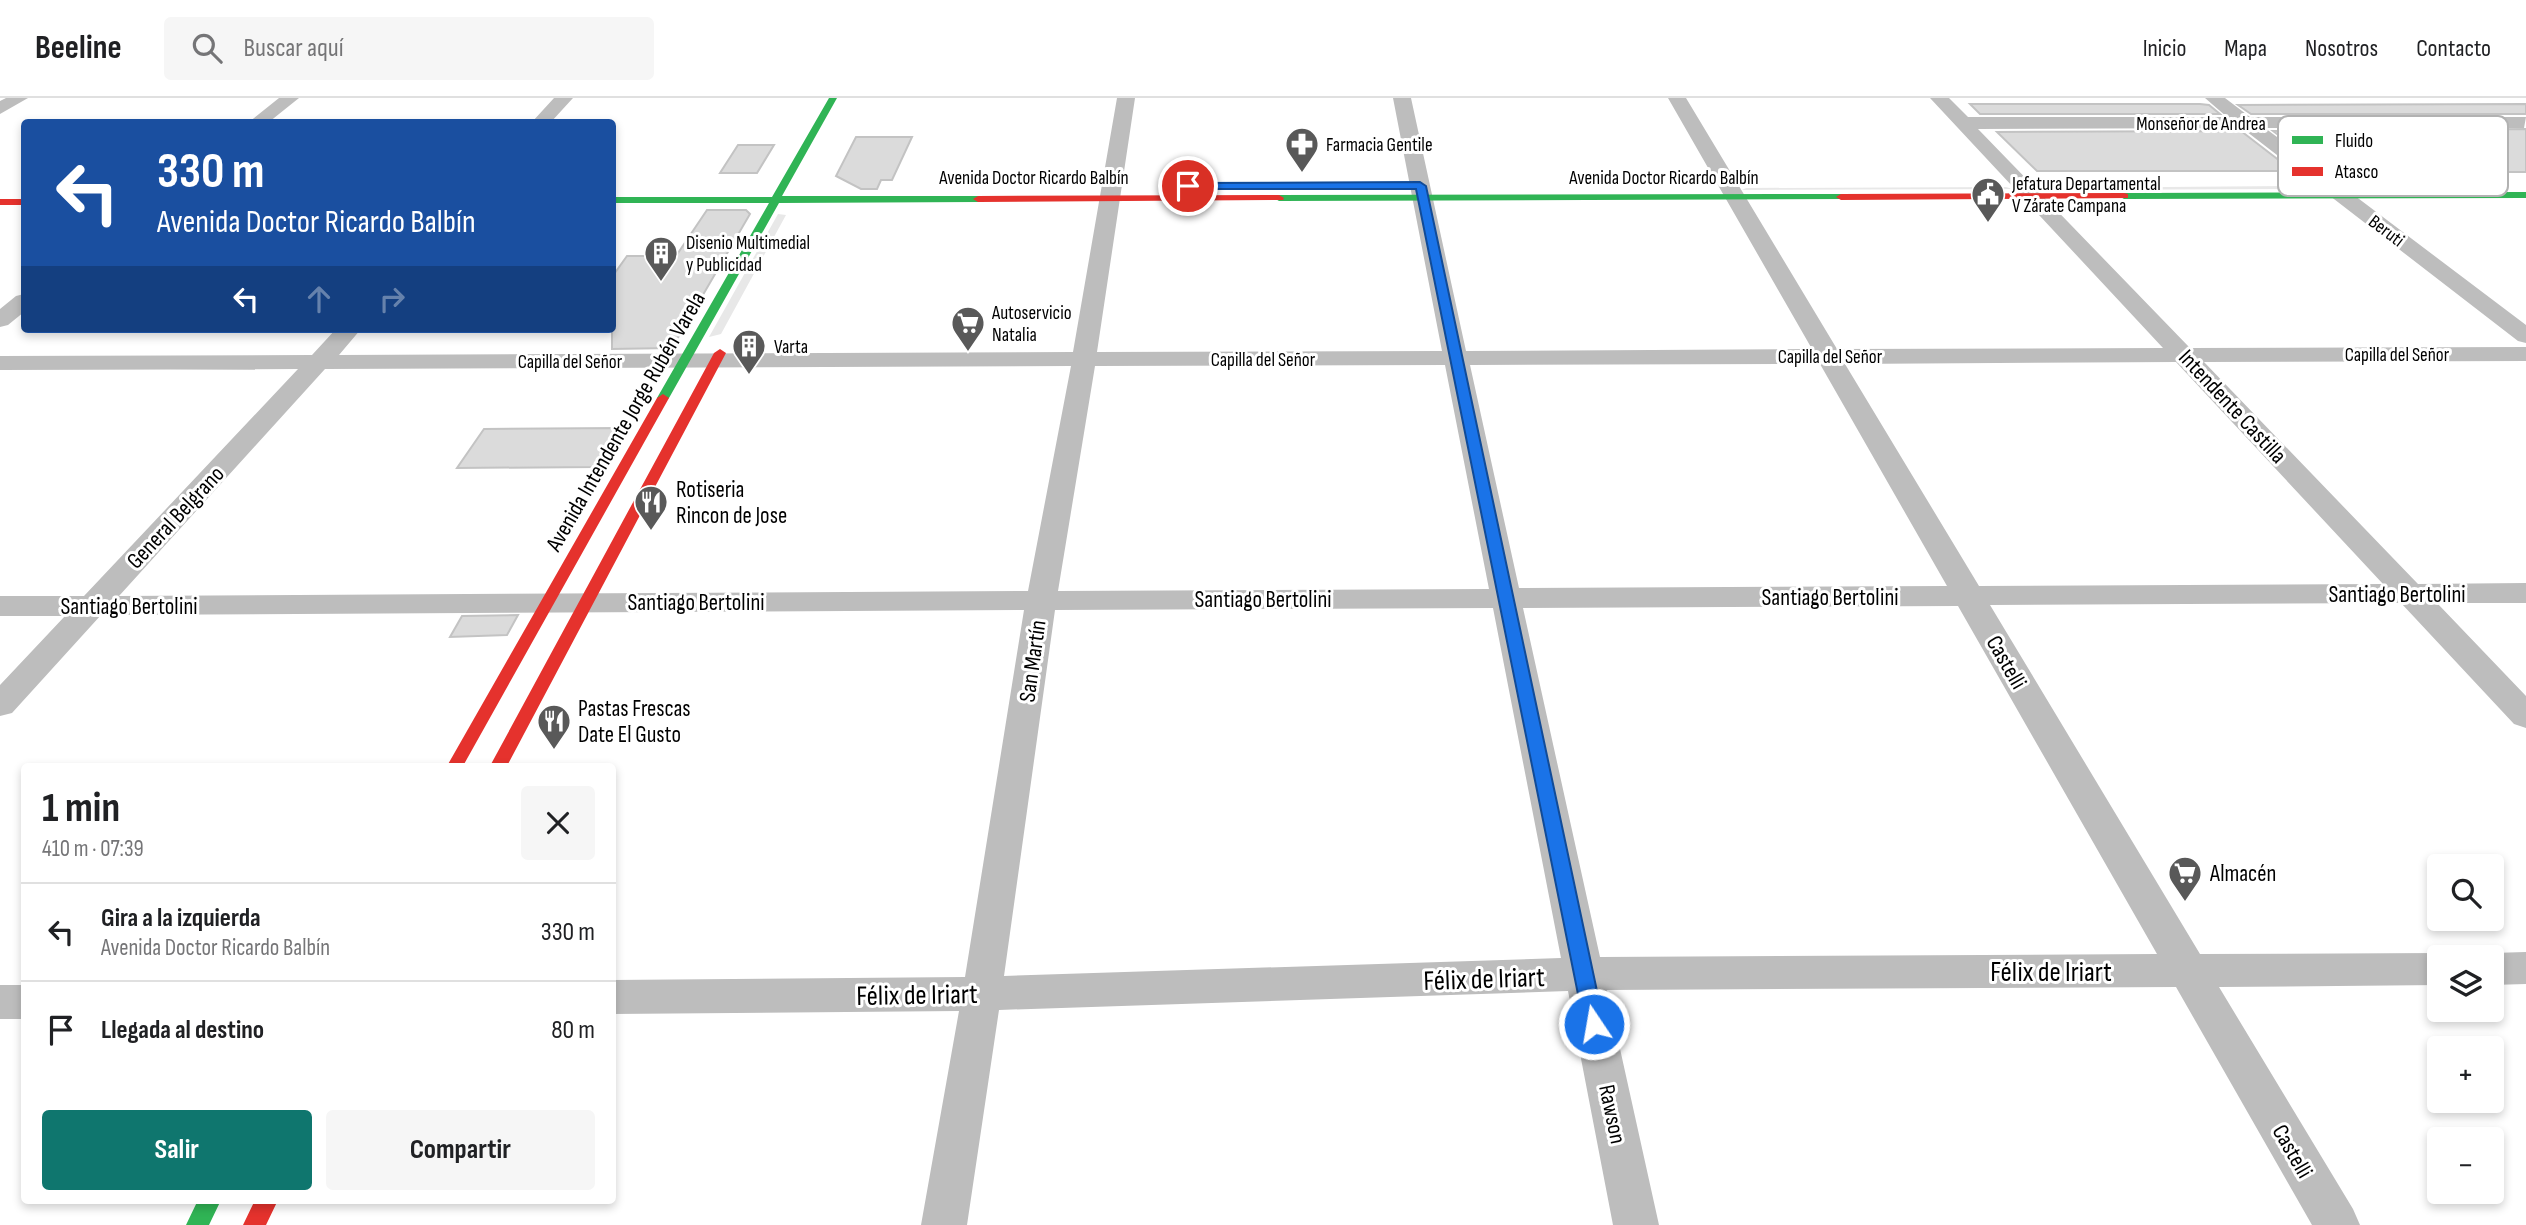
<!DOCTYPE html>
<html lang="es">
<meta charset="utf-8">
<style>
body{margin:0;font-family:"Sofia Sans Condensed",sans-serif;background:#f6f6f6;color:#202124;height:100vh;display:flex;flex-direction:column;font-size:26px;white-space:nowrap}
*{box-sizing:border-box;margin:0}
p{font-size:23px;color:#757577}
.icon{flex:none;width:38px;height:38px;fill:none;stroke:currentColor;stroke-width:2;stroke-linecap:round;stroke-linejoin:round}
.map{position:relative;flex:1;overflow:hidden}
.side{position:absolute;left:21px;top:665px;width:595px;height:441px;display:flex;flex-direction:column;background:#fff;border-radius:7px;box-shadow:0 4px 10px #0003}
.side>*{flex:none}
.hud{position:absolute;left:21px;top:21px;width:595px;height:214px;border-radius:7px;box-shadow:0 4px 10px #0003;background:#1a4fa0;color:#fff;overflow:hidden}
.buttons{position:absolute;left:2427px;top:756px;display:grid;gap:14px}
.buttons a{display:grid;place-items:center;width:77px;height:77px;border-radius:7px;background:#fff;box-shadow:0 4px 10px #0003;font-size:35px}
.pin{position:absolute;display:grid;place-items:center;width:60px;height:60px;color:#fff;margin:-30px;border:4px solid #fff;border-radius:50%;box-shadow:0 2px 7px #0007}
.me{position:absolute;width:77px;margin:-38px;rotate:348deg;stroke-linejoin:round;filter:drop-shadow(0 0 5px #0008)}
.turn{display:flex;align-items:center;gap:24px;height:147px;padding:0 21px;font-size:32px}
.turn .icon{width:91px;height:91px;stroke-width:2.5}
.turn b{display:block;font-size:49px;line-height:60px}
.lanes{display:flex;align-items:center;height:66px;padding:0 21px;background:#0003;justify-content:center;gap:35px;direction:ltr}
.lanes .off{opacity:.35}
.round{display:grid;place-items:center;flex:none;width:74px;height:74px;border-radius:7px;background:#f6f6f6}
.head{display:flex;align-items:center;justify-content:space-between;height:119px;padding:0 21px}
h1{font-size:42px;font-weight:700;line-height:52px}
.primary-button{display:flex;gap:14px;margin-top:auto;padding:14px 21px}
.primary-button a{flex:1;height:80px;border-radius:7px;background:#0f766e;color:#fff;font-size:28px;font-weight:700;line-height:80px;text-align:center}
.primary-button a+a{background:#f6f6f6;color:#202124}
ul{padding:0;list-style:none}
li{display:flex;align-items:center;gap:21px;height:98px;padding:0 21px;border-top:2px solid #e0e0e0}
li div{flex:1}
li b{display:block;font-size:26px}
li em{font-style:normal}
header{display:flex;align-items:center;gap:42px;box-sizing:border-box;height:98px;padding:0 35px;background:#fff;border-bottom:2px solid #e0e0e0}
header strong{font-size:33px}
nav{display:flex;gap:38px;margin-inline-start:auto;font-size:24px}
.search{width:490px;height:63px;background:#f6f6f6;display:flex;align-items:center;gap:18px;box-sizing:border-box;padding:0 24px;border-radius:7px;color:#757577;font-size:26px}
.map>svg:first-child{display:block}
.green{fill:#e8e8e8}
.building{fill:#dbdbdb;stroke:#c3c3c3;stroke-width:2}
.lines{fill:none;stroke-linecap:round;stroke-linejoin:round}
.street{fill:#bdbdbd;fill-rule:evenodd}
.fast{fill:#30b455;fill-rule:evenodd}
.jam{fill:#e5322d;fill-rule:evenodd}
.route{fill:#1a73e8;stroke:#114b97;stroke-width:2}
.labels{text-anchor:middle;stroke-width:6;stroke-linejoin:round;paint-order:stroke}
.far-street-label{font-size:19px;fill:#000;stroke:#fff}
.far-poi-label{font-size:19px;fill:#000;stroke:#fff;text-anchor:start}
.street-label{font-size:23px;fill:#000;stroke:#fff}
.poi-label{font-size:23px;fill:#000;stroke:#fff;text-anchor:start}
.near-street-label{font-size:28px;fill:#000;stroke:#fff}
.key{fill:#fff;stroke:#b2b2b2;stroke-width:2}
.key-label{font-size:19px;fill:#000}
</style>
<header>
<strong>Beeline</strong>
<div class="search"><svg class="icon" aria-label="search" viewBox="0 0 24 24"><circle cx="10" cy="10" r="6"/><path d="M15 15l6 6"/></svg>Buscar aquí</div>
<nav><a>Inicio</a><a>Mapa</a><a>Nosotros</a><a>Contacto</a></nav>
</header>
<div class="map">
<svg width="2526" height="1127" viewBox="0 0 2526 1127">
<rect width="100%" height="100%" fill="#fff"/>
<path class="green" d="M2302,88L2310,91L2040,92L2043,90Z
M2006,89L2013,91L1742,92L1746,90Z
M778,116L786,117L721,236L709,239Z"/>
<path class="building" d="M1970,6H2200L2209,7L2220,16H1980Z
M2526,6V16H2251L2238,7Z
M2526,31V74H2465L2326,73L2273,33Z
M2241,33L2293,73H2037L1997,34Z
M856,39H912L892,82H881L877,91H861L836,78Z
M738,47H774L757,75H720Z
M707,112H746L750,116L672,250L612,251V179L627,158H676Z
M619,330L596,369L457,370L484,331Z
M518,517L507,537L450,539L462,518Z"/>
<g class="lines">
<path class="street" d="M6,0H28L0,16V3Z
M279,0H299L269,24H249Z
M554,0H573L551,24H532Z
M1117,0H1135L1097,254L1442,253L1393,0H1411L1466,253L1812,251L1668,0H1686L1837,251L2163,250L1930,0H1949L1968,19H2227L2205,0H2225L2250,19H2526L2524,30H2265L2526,227V245L2518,243L2242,30L1978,31L2190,250L2526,249V263L2204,264L2418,486L2526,485V505H2437L2526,598V630L2514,626L2401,505L1990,507L2200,856L2440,855L2453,859H2440V887L2219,889L2353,1111L2360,1127H2312L2176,889L1607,892L1659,1127H1613L1568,893L999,912L967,1127H921L959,913L612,916V882L965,879L1024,512L101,517L12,615L0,618V587L65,518H0V498H84L298,271L0,272V258L312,257L336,231H361L339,257L1073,254ZM2176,264L2383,486L1979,488L1845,266ZM1820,266L1947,488L1519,490L1470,267ZM1445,267L1489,491L1058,493L1095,268ZM1071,268L1028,493L119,498L325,271ZM1958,508L2157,856L1600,859L1523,510ZM1493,510L1561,860L1004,878L1055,512Z
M24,196V214L8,227L0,229V211L16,198Z
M2526,854V886L2492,887V859H2479L2492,855Z
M0,887H24V921H0Z"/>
<path class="fast" d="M829,0H837L782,98H978L983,101L978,104L779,105L669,300L663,304L659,303L657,300L769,105H612V99H772Z
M2526,94V100L2124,101L2119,98L2124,95Z
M1841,96L1846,99L1845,101L1279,103L1274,100L1279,97Z
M198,1102H221L209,1127H186Z"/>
<path class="jam" d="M2124,95L2128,96V100L1841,102L1836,99L1841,96Z
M1279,97L1284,100L1283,102L978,104L973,101L978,98Z
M0,101H24V107H0Z
M720,251L726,255L507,668H490L714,255Z
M663,296L669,300L463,668H447L657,300Z
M255,1102H278L266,1127H243Z"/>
</g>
<path class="route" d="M1420,84L1426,88L1604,926L1601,933L1594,935L1587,933L1584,926L1416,91H1188L1183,88L1188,85Z"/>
<defs>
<symbol id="pharmacy-pin" viewBox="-11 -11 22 30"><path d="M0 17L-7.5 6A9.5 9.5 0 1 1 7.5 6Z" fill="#595959" stroke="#fff"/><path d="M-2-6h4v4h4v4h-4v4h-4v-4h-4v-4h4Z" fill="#fff"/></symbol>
<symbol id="civic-pin" viewBox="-11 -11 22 30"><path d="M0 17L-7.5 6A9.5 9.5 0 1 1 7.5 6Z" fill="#595959" stroke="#fff"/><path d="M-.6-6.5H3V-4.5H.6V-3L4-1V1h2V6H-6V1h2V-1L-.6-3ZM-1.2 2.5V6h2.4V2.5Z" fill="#fff"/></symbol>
<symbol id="building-pin" viewBox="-11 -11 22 30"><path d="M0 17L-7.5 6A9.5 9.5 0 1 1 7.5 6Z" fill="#595959" stroke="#fff"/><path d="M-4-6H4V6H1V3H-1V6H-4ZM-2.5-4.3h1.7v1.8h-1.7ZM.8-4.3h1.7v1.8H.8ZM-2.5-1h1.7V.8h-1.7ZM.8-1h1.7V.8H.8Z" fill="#fff"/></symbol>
<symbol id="supermarket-pin" viewBox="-11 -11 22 30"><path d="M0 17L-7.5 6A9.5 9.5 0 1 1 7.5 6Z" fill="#595959" stroke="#fff"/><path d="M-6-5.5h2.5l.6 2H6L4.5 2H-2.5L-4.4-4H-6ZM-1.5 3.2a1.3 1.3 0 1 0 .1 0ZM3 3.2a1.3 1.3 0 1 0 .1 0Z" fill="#fff"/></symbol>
<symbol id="restaurant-pin" viewBox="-11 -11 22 30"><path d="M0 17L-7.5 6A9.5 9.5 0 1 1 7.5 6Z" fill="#595959" stroke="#fff"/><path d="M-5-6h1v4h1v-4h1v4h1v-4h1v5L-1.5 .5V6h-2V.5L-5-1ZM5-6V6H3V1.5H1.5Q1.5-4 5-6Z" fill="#fff"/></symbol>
</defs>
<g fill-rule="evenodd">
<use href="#pharmacy-pin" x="1283" y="27" width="38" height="52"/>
<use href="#civic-pin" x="1969" y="77" width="38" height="52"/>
<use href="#building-pin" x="642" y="136" width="38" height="52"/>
<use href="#supermarket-pin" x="949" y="206" width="38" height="52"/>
<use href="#building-pin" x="730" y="229" width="38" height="52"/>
<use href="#restaurant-pin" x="632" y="385" width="38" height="52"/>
<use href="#restaurant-pin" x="535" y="604" width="38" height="52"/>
<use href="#supermarket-pin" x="2166" y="756" width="38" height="52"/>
</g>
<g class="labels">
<g class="far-street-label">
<text x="2201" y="32">Monseñor de Andrea</text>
<text x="1034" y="86">Avenida Doctor Ricardo Balbín</text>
<text x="1664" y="86">Avenida Doctor Ricardo Balbín</text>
<text transform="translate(2387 132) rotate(37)" y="7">Beruti</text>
<text x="2397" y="263">Capilla del Señor</text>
<text x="1830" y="265">Capilla del Señor</text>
<text x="1263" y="268">Capilla del Señor</text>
<text x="570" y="270">Capilla del Señor</text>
</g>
<g class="far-poi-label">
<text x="1326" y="53">Farmacia Gentile</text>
<text x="2012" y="92">Jefatura Departamental<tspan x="2012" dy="22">V Zárate Campana</tspan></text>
<text x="686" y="151">Disenio Multimedial<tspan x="686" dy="22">y Publicidad</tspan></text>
<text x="992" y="221">Autoservicio<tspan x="992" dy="22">Natalia</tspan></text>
<text x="774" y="255">Varta</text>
</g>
<g class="street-label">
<text transform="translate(2233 308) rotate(47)" y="8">Intendente Castilla</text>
<text transform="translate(625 323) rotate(-60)" y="8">Avenida Intendente Jorge Rubén Varela</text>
<text transform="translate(175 419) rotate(-47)" y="8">General Belgrano</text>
<text x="2397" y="504">Santiago Bertolini</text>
<text x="1830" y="507">Santiago Bertolini</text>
<text x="1263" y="509">Santiago Bertolini</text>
<text x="696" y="512">Santiago Bertolini</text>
<text x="129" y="516">Santiago Bertolini</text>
<text transform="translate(1032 563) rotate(-82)" y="8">San Martín</text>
<text transform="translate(2007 564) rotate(60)" y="8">Castelli</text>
<text transform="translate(1613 1016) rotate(78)" y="8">Rawson</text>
<text transform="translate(2293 1053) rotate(60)" y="8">Castelli</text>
</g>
<g class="poi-label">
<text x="676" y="399">Rotiseria<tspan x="676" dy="26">Rincon de Jose</tspan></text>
<text x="578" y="618">Pastas Frescas<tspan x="578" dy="26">Date El Gusto</tspan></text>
<text x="2210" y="783">Almacén</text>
</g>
<g class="near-street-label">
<text x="2051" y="883">Félix de Iriart</text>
<text transform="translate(1484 880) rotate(-2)" y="10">Félix de Iriart</text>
<text transform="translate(917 896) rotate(-1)" y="10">Félix de Iriart</text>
</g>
</g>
<rect x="2278" y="18" width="230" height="80" rx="10" class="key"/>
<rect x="2292" y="38" width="31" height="8" fill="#30b455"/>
<rect x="2292" y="69" width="31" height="9" fill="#e5322d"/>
<g class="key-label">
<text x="2335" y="49">Fluido</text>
<text x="2335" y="80">Atasco</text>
</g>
</svg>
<div class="buttons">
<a><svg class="icon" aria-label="search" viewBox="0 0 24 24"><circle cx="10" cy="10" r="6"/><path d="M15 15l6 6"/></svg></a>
<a><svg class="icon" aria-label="layers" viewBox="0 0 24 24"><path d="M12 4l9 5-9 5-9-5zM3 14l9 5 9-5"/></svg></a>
<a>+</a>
<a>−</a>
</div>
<div class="pin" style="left:1188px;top:88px;background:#d93025"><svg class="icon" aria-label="arrive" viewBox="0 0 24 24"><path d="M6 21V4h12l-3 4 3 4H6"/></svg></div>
<svg class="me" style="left:1594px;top:926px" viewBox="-20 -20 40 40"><circle r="17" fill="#1a73e8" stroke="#fff" stroke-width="3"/><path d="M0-11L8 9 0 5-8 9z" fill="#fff"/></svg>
<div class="hud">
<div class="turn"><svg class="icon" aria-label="left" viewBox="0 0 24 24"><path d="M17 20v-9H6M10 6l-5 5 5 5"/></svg><div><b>330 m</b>Avenida Doctor Ricardo Balbín</div></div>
<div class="lanes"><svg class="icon" aria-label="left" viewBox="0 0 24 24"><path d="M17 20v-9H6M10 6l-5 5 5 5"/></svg><svg class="icon off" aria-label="ahead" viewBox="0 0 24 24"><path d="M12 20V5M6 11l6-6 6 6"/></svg><svg class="icon off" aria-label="right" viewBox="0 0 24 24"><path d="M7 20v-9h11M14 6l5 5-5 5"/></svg></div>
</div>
<section class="side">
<div class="head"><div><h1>1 min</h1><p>410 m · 07:39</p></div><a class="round"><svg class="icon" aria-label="close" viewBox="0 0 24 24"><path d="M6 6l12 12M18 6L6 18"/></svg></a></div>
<ul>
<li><svg class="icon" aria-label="left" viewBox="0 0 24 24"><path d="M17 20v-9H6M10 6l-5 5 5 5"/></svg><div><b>Gira a la izquierda</b><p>Avenida Doctor Ricardo Balbín</p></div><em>330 m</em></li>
<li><svg class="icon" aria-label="arrive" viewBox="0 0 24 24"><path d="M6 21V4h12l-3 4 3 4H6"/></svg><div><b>Llegada al destino</b></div><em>80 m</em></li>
</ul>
<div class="primary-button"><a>Salir</a><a>Compartir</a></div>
</section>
</div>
